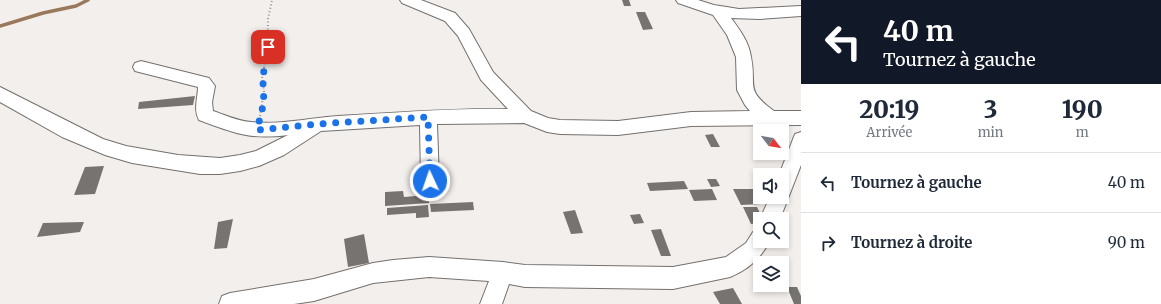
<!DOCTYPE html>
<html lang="fr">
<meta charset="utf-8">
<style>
body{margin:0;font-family:Merriweather,serif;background:#f2f2f3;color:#1f2937;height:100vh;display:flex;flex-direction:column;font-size:15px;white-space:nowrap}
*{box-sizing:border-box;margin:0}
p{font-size:13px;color:#747a83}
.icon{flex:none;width:22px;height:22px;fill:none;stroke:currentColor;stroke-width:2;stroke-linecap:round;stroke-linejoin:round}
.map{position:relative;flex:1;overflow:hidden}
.sheet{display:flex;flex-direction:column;background:#fff;width:360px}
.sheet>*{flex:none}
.guide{background:#111827;color:#fff;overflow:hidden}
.needle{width:26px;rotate:121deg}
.tools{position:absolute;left:753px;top:124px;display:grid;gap:8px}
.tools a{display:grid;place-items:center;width:36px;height:36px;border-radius:0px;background:#fff;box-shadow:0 2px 6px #0003;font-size:20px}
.pin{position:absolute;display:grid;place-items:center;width:34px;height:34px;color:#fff;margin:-17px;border-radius:8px;box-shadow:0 2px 6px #0006}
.me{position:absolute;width:44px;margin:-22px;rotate:357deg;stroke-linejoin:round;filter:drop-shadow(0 0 3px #0008)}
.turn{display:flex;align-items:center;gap:14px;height:84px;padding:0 16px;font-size:18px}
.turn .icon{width:52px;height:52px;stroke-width:2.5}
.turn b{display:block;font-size:28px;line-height:34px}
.eta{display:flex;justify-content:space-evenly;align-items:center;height:68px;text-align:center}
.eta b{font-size:24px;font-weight:800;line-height:28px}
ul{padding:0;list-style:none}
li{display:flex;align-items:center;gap:12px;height:60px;padding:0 16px;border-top:1px solid #e0e1e3}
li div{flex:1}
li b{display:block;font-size:15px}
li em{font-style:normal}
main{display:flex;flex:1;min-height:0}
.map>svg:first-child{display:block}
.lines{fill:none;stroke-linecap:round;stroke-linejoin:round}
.stream{stroke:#9a785c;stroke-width:3.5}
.building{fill:#767370}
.minor-casing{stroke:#73706e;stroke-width:2}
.path{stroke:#959290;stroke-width:2;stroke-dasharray:1 2.5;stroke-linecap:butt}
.minor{fill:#fff;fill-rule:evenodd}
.route{stroke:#1a73e8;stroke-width:7;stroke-dasharray:0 12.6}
</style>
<main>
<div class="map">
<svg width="801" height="304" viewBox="0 0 801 304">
<rect width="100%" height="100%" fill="#f3efec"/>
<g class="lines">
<path class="stream" d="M0,26L43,13L76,6L88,0"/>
</g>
<path class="building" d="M622,0H629L631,6H624Z
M636,12H645L653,29L643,30Z
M195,96L193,105L138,109L139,102Z
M713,134L720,147H711L705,135Z
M104,166L95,194L74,195L85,167Z
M707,179H716L720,186L711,187Z
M684,181L688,189L650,191L647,183Z
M712,189L717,200L694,201L689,190Z
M733,189H754L761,204L741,205Z
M403,191L404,197L428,195L429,203L385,206V192Z
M473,202L474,210L431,212L430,204Z
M428,205L429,217L416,218V213L387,215V208Z
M743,207H757L763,219H760V223L751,224Z
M575,210L583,233L571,234L563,212Z
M640,214L644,223L634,224L630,215Z
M233,219L227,248L214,249L218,222Z
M84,222L80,232L37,237L43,223Z
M661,229L671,256H661L651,230Z
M364,234L369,263L348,267L344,239Z
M787,287H797L801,296V304H794Z
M733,288L742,304H720L713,292Z"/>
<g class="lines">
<defs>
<path id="minor" d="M400,0H421L455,13L469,29L493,72L531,111L548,118L560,120L618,121L691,112L750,111L745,105L737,90L736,57L727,35L713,15L678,3L676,0H698L714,5L739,9L801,6V16L760,19L731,18C740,30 749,42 751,57C757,87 744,89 774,111H801V125L691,126L618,135L560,134L547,132L524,123L437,124L439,181L437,187L430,189L423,187L421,181L420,125L321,131L284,155L259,166L240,171L220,174H200L132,163L105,155L62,137L0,102V87L103,139L126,146L178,155L220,158L240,155L256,151L288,135C249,140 234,133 199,120C193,109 198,98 198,87L135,71L133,67L135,63L141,61L209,78L215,86L212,102L213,111C225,115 238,121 251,122C280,125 310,118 338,116C395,113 451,108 508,109L481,80L458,36L445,21L402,3Z
M801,132V165L780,219H760L770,197H782V175H779L795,134Z
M760,229V241H769C762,258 747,270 730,277L673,289L525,287L509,284L502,304H480L489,281L429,277L373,283L314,301L294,304H219L222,296L230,293L314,279L373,263L393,260L429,257L503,262L525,265L673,267L726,257L746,243L753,232Z"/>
</defs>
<use href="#minor" class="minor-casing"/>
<path class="path" d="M260,116L264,91L262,76L267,55L268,19L272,0"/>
<use href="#minor" class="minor"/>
</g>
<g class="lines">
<path class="route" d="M268,47L266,66L262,76L264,91L263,106L257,130L318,124L428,117L430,181"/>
</g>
</svg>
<div class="tools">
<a><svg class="needle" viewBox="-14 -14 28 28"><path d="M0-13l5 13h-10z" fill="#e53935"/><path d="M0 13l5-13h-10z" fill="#747a83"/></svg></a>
<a><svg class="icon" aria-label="sound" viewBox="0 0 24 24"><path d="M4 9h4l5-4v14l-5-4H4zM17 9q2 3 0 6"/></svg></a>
<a><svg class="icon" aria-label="search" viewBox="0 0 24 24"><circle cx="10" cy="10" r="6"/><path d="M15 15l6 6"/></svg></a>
<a><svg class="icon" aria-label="layers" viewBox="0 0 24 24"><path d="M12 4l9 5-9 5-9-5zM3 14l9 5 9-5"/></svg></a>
</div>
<div class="pin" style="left:268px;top:47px;background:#d93025"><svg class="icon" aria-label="arrive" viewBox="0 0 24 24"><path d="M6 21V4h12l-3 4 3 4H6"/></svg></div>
<svg class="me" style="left:430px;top:181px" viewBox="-20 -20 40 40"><circle r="17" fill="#1a73e8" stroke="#fff" stroke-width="3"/><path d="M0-11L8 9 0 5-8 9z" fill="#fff"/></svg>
</div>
<section class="sheet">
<div class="guide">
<div class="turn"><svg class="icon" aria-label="left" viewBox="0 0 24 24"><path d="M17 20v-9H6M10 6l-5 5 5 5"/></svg><div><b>40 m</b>Tournez à gauche</div></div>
</div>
<div class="eta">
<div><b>20:19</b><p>Arrivée</p></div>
<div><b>3</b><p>min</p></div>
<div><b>190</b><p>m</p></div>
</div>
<ul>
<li><svg class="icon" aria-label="left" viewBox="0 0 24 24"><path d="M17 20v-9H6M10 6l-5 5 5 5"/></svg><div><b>Tournez à gauche</b></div><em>40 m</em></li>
<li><svg class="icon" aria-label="right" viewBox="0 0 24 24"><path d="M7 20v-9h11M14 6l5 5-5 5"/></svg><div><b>Tournez à droite</b></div><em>90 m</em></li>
</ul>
</section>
</main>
